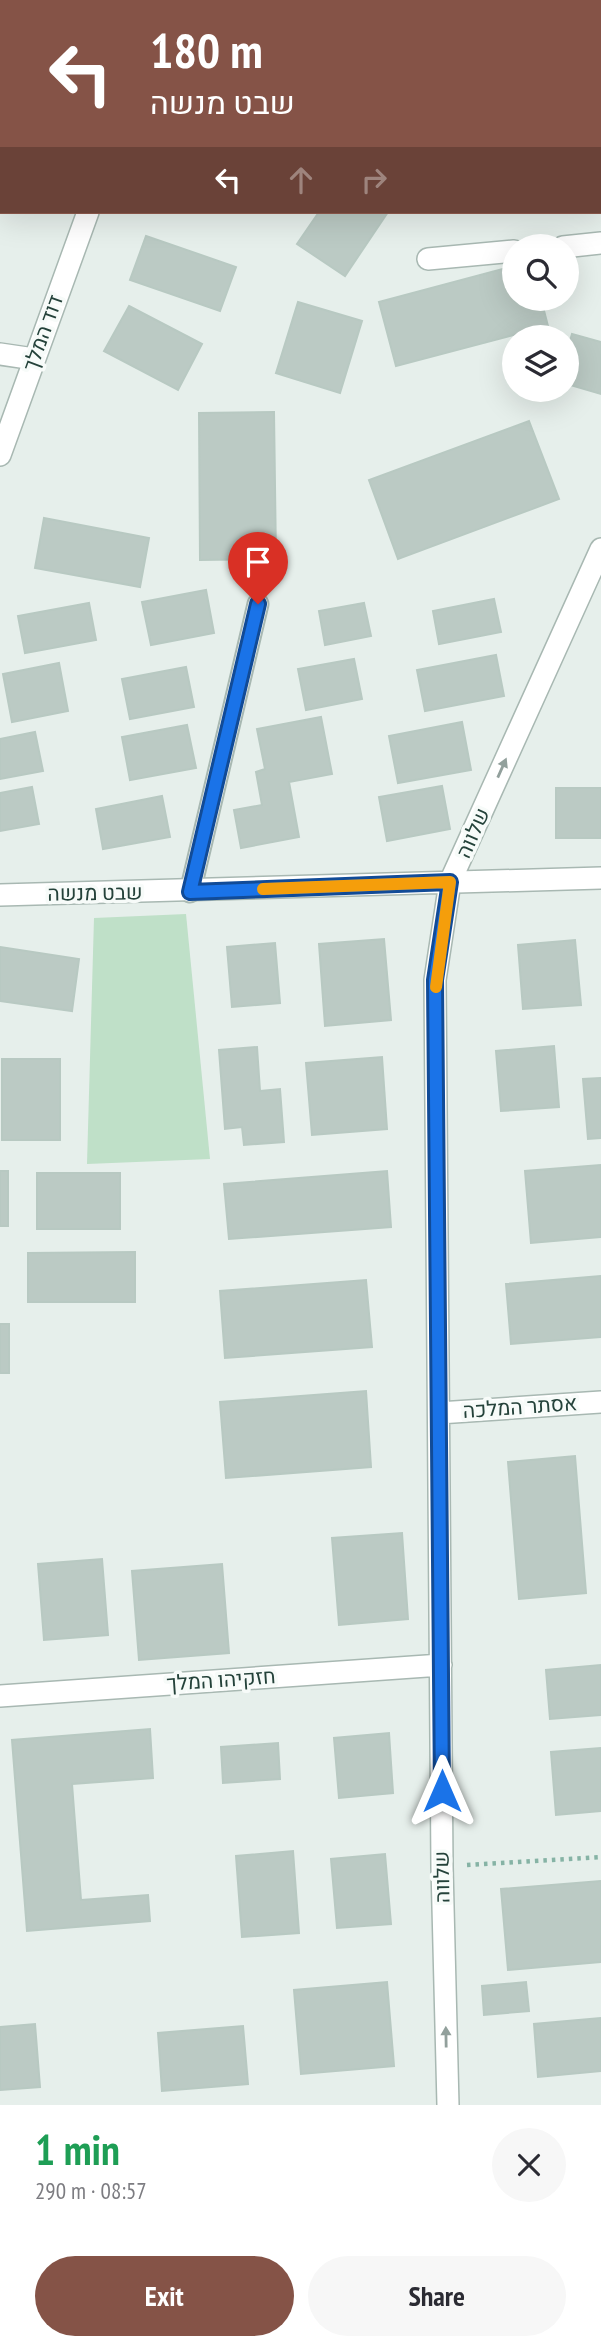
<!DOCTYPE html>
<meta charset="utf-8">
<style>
body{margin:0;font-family:"PT Sans Narrow",Heebo,sans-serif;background:#f7f7f7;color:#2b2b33;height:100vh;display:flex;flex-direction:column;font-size:26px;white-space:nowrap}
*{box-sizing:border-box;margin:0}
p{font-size:23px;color:#7c7c81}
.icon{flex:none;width:38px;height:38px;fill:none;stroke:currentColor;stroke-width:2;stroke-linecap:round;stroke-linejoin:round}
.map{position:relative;height:2105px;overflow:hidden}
.panel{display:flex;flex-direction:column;background:#fff;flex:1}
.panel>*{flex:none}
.guide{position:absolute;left:0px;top:0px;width:602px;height:214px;box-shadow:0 7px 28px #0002;background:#855347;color:#fff;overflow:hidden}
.controls{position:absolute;left:502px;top:234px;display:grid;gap:14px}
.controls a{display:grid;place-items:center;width:77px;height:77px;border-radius:50%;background:#fff;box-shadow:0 7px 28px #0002;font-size:35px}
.pin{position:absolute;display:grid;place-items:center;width:60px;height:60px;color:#fff;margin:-72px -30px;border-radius:50% 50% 50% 0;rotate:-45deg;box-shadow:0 0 7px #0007}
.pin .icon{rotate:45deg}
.me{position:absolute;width:77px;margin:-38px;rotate:0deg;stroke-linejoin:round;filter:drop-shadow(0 0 5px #0008)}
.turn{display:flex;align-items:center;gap:24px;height:147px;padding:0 35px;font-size:32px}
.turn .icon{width:91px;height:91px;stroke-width:2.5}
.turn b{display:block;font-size:49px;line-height:60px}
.lanes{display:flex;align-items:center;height:66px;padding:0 35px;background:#0003;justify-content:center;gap:35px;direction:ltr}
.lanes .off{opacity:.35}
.round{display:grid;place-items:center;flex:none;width:74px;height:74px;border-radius:37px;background:#f7f7f7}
.head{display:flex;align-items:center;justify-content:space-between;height:119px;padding:0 35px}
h1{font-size:42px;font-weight:700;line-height:52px;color:#1e9e55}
.action{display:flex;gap:14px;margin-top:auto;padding:14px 35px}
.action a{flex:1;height:80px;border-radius:42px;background:#855347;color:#fff;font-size:28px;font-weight:700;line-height:80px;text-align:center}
.action a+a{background:#f7f7f7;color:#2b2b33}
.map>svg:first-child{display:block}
.green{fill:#bfe0c8}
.building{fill:#bbcac4;stroke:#b8c9c2;stroke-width:2}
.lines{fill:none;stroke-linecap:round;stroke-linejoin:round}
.service-casing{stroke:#a8b8b2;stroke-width:23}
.minor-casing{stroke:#a8b8b2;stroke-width:24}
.path{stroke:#86b3a5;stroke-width:4.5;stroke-dasharray:3.5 5;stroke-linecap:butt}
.service{stroke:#fff;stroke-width:19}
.minor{stroke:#fff;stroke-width:21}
.oneway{fill:#92a09c}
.route-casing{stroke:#114b97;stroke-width:18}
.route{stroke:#1a73e8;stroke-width:12}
.slow{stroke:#f59e0b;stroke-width:12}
.labels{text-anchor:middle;stroke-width:7;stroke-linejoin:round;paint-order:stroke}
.street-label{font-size:21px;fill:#24423a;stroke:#f7fbf9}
</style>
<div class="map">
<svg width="601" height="2105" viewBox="0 0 601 2105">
<rect width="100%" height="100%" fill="#e6efeb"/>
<path class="green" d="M186,914L210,1159L87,1164L94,918Z"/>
<path class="building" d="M0,0H95V2H2V37Z
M319,212H388L345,276L297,244Z
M146,236L236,267L220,311L130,280Z
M514,266V299H541L548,326L396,366L379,302Z
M298,302L362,321L340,393L276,373Z
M129,306L202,344L178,390L104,351Z
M572,334L601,342V394L567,384V351Z
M274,412L276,559L200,560L199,413Z
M529,421L559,499L398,559L369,480Z
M44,518L149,538L140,587L35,568Z
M206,590L214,633L151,645L142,602Z
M494,599L501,632L439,644L433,611Z
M89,603L96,640L25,653L18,616Z
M364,603L371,636L325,645L319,611Z
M496,655L504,696L425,711L417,670Z
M354,659L362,699L306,710L298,669Z
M59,663L68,711L12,722L3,674Z
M186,667L194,707L130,719L122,679Z
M321,717L332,774L289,782L299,837L241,848L234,810L262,805L256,772L265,769L257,729Z
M462,722L471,770L398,783L389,736Z
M187,725L196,768L130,780L122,737Z
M35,732L43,771L0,779V739Z
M442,786L450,829L387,841L379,797Z
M32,787L39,824L0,831V793Z
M556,788H601V838H556Z
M162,796L170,837L103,849L96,809Z
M384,939L391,1020L325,1026L319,944Z
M575,940L581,1005L523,1009L518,945Z
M275,943L280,1003L232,1007L227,947Z
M0,947L79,959L72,1011L0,1001Z
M554,1046L559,1107L501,1111L496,1051Z
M257,1047L260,1091L280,1089L284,1142L244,1145L242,1127L225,1129L219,1050Z
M382,1057L387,1129L312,1135L306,1063Z
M2,1059H60V1140H2Z
M601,1078V1138L588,1139L583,1079Z
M601,1165V1237L531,1243L525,1171Z
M0,1171H8V1226H0Z
M387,1171L391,1227L229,1239L224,1184Z
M37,1173H120V1229H37Z
M135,1252V1302H28V1253Z
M601,1276V1337L511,1344L506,1284Z
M366,1280L372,1347L225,1358L220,1291Z
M0,1324H9V1373H0Z
M366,1391L371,1467L226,1478L220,1402Z
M575,1456L586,1593L519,1599L508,1462Z
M402,1533L408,1619L339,1625L332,1538Z
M102,1559L108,1635L44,1640L38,1564Z
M222,1564L229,1653L139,1660L132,1571Z
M601,1665V1715L550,1719L546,1670Z
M150,1729L153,1778L72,1784L81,1900L148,1895L150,1921L27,1931L12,1740Z
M389,1733L393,1793L339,1798L334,1738Z
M278,1743L280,1779L223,1783L221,1747Z
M601,1748V1811L556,1815L551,1752Z
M293,1851L299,1933L242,1937L236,1856Z
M385,1854L391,1924L337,1928L331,1859Z
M601,1881V1962L508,1970L501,1889Z
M387,1982L394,2066L301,2074L294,1990Z
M526,1982L529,2011L484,2015L482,1986Z
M601,2018V2071L538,2077L534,2024Z
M35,2024L40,2087L0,2090V2027Z
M243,2026L248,2084L162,2091L158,2033Z"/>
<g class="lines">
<defs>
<path id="service" d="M190,892L258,604"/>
<path id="minor" d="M150,2V0
M563,247L601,243
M428,259L514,251
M0,354L34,359
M0,455L88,212
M0,895L601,878
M439,1413L601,1402
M0,1696L441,1665
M448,2105L442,1867L435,980L450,882L601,549"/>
</defs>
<use href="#service" class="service-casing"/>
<use href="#minor" class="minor-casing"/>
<path class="path" d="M467,1865L601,1857"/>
<use href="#service" class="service"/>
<use href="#minor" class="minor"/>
</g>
<defs><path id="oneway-solid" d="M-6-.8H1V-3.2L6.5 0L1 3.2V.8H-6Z" transform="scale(1.75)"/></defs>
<g class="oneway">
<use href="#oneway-solid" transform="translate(502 768) rotate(-66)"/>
<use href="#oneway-solid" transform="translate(446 2037) rotate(-91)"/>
</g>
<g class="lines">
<defs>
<path id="route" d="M258,604L190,892L450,882L435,980L442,1791"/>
</defs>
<use href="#route" class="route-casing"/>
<use href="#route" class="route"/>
<path class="slow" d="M263,889L450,882L436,987"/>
</g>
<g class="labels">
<g class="street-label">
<text transform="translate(43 333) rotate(-70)" y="7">דוד המלך</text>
<text transform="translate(473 833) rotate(-66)" y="7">שלווה</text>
<text transform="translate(95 893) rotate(-1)" y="7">שבט מנשה</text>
<text transform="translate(520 1407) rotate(-4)" y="7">אסתר המלכה</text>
<text transform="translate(221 1680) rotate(-4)" y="7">חזקיהו המלך</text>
<text transform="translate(442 1877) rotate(-91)" y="7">שלווה</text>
</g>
</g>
</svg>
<div class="controls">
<a><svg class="icon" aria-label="search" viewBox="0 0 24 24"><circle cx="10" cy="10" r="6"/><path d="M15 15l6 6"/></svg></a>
<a><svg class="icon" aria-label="layers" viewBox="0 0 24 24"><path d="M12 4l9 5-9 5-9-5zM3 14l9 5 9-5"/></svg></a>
</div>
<div class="pin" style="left:258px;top:604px;background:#d93025"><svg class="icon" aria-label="arrive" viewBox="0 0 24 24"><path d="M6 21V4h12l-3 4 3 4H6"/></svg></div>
<svg class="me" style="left:442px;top:1791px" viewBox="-20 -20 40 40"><path d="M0-17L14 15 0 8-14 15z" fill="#1a73e8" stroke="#fff" stroke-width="4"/></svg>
<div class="guide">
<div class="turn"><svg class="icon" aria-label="left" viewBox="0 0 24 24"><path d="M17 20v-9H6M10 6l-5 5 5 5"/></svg><div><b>180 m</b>שבט מנשה</div></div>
<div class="lanes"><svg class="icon" aria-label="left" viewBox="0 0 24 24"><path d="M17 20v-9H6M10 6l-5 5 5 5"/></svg><svg class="icon off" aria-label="ahead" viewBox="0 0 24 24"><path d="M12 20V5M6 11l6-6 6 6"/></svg><svg class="icon off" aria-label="right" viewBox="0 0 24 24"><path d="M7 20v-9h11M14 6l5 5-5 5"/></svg></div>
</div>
</div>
<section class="panel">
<div class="head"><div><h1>1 min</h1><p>290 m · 08:57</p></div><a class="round"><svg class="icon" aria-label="close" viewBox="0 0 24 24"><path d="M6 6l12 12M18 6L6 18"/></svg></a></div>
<div class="action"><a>Exit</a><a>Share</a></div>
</section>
